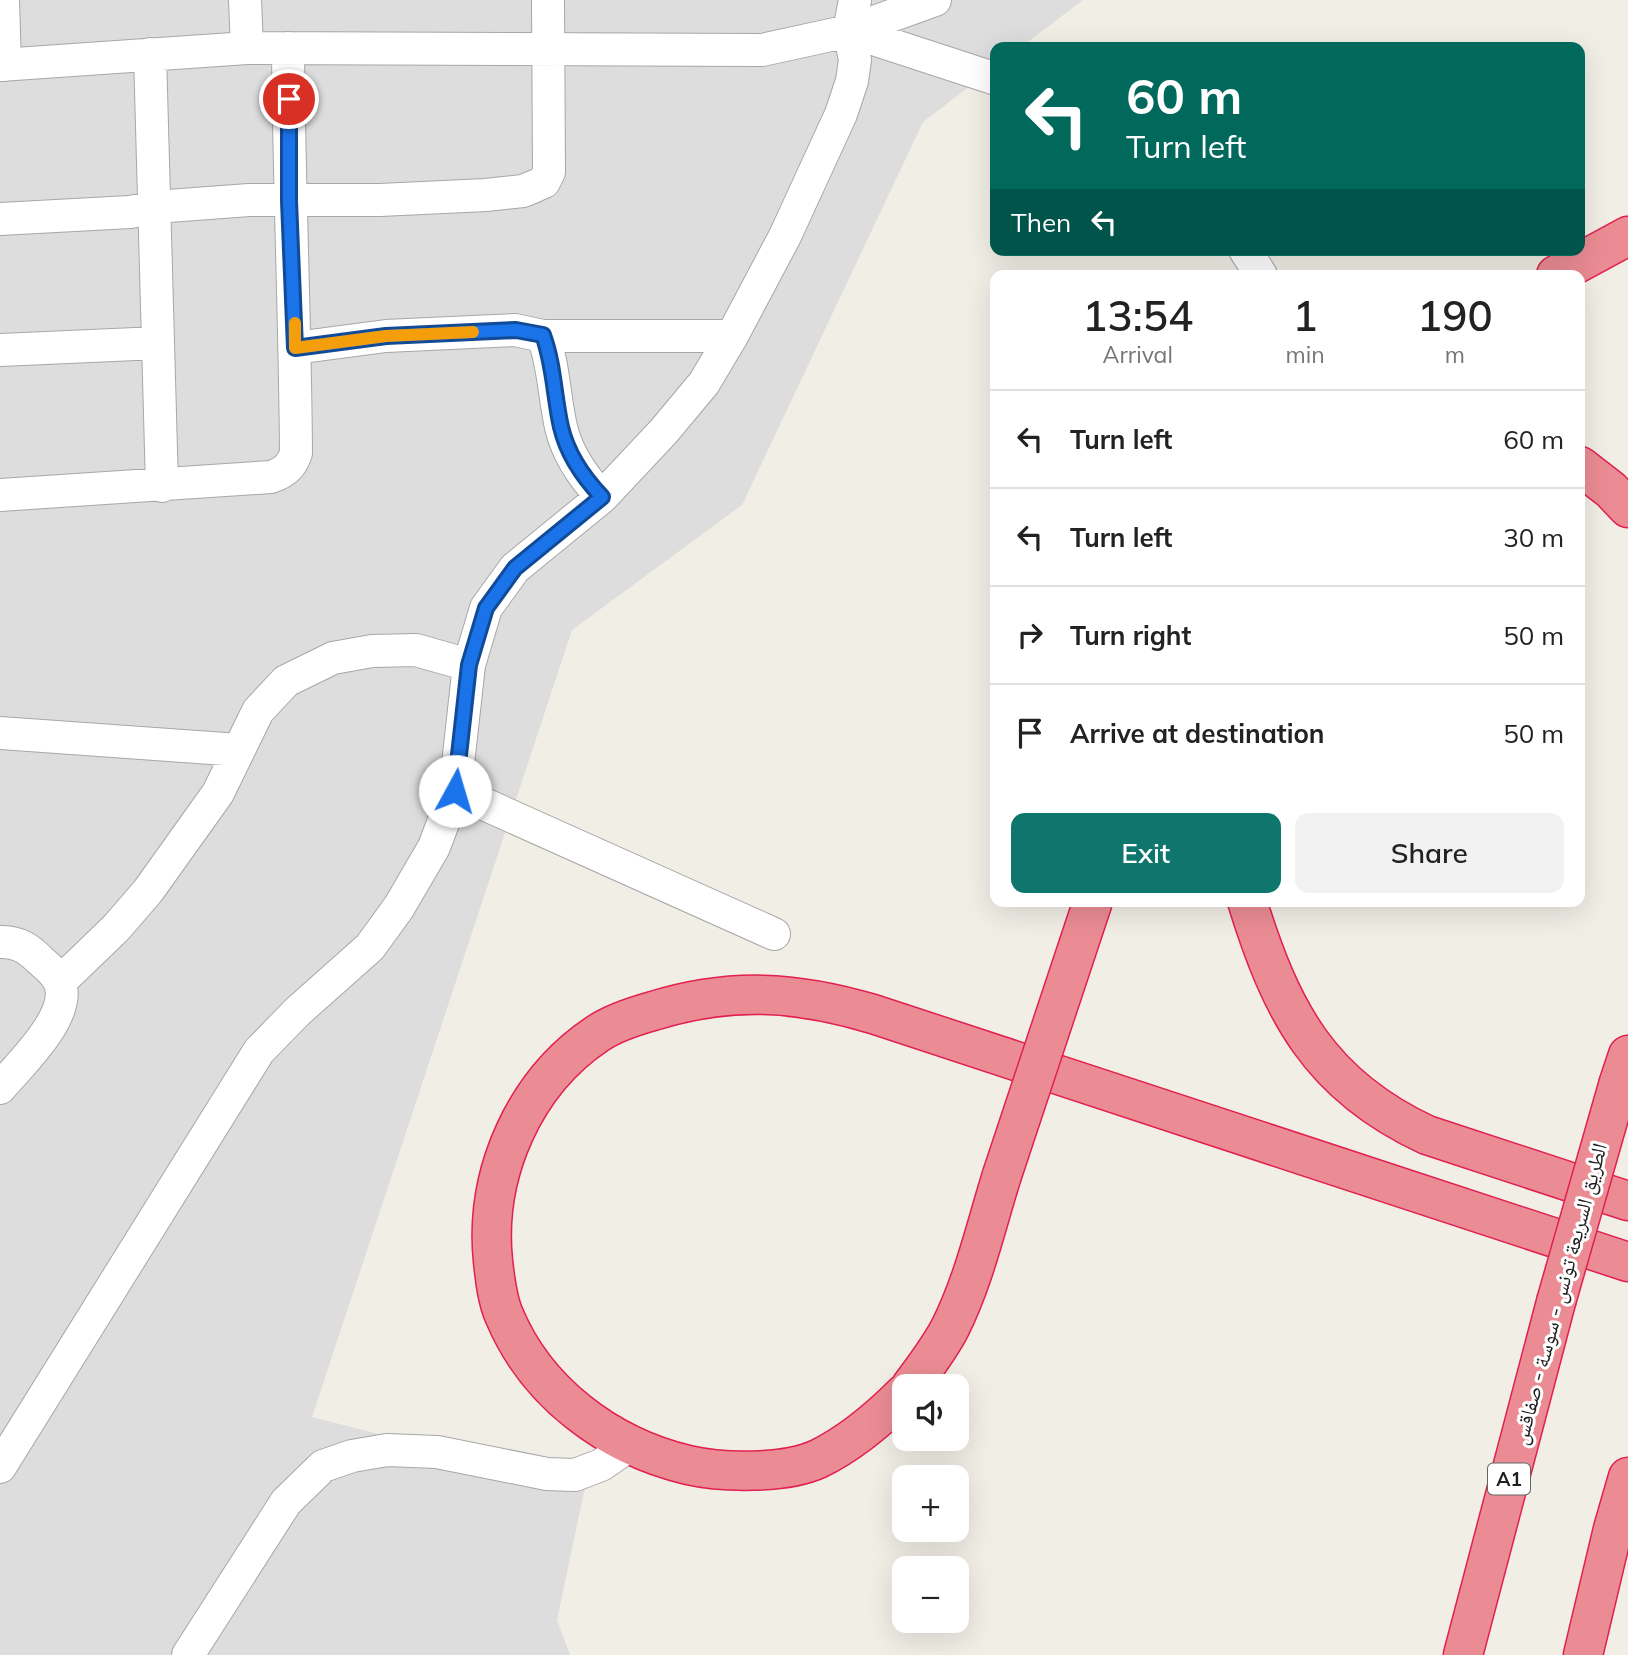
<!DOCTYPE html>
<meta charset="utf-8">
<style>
body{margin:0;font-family:Mulish,"Noto Naskh Arabic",sans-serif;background:#f2f2f2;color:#222;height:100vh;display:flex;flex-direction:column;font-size:26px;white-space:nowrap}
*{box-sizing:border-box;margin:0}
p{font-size:23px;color:#767676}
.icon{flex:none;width:38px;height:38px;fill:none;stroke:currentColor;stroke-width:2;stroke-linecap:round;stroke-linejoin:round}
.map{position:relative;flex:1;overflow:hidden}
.sheet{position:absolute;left:990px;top:270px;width:595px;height:637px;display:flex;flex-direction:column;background:#fff;border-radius:14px;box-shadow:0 7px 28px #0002}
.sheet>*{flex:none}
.guide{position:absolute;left:990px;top:42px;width:595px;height:214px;border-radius:14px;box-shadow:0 7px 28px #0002;background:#00695c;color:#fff;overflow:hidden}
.buttons{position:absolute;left:892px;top:1374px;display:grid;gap:14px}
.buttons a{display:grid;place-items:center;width:77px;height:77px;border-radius:14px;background:#fff;box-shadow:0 7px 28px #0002;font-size:35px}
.pin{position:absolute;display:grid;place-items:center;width:60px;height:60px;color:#fff;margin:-30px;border:4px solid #fff;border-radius:50%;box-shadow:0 2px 7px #0007}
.me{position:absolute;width:77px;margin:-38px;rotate:6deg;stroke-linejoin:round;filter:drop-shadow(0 0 5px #0008)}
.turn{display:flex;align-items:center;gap:24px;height:147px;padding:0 21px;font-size:32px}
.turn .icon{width:91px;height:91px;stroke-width:2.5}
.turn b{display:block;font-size:49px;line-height:60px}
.then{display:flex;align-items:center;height:66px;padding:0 21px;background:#0003;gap:14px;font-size:26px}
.eta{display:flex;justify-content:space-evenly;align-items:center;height:119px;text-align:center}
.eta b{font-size:42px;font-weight:600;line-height:49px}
.button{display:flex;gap:14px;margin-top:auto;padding:14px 21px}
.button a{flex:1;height:80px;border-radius:14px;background:#0f766e;color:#fff;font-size:28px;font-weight:600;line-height:80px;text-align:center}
.button a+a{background:#f2f2f2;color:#222}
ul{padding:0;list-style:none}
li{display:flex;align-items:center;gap:21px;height:98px;padding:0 21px;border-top:2px solid #e0e0e0}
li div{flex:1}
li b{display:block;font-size:26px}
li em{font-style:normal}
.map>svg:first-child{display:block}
.residential{fill:#dedddd}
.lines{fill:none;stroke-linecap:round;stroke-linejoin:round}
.street-casing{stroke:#a7a7a7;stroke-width:34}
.highway-casing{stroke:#e22050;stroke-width:41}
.street{stroke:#fff;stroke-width:32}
.highway{stroke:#eb8c94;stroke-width:38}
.highway-bridge-casing{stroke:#e22050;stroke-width:41;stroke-linecap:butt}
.highway-bridge{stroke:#eb8c94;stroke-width:38}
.route-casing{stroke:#114b97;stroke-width:18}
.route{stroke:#1a73e8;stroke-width:12}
.slow{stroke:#f59e0b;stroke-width:12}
.labels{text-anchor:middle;stroke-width:6;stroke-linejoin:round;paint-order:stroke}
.shield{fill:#fff;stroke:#636363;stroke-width:2}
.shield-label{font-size:19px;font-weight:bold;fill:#202020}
.street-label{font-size:21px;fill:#202020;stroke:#fff}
</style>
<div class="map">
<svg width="1628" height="1655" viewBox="0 0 1628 1655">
<rect width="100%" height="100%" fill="#f1eee6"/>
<path class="residential" d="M0,0H1083L1021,47H996V66L923,122L742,505L572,630L312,1417L585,1487L557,1620L570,1655H0Z"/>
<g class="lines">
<defs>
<path id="street" d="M3,0L5,65
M849,31L996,79
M247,48L762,50L849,31L935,0
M150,54L162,486
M0,65L247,48L245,0
M0,219L130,212L155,207L249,200H380L486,195L523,191L535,186L544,182L549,172L548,0
M1245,250L1261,275
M543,336H732
M295,348L386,336L515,330L543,336C554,365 554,396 561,427C567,453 584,478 602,497
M0,350L158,343
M0,495L271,477C285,472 291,467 296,453C295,318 289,183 288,48
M0,733L239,750
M455,791L774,934
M0,942C18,941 29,949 42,962C48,967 57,976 60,983C72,1016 20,1064 0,1088
M60,982L116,928L148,891L218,793L258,711L286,681L333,658L372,651L416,650L469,665
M0,1467L259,1051L297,1012L370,947L399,907L434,847L455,791L469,665L486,608L515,568L602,497L664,431L704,383L732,336L785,236L841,114L852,81L855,60L849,31L855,0
M188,1655L286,1502L323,1466L352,1456L387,1450L437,1452L547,1474L575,1475L601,1465L630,1445"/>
<path id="highway" d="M1556,275L1628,236
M1580,466L1611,490L1628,508
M1247,901C1281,1011 1319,1085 1427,1135L1628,1201
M1619,1082L1628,1055
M911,1386C925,1367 939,1349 950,1328C974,1280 986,1226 1002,1175
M905,1393C879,1419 851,1443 818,1459C785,1474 723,1473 688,1465C608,1446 536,1392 504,1315C497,1299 495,1279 493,1261C484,1174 524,1083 597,1034C613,1023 635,1016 653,1011C730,987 796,991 873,1014L1628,1262
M1463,1655L1556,1302
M1583,1655L1613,1529L1628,1477"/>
</defs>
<use href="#street" class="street-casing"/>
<use href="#highway" class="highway-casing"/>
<use href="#street" class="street"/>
<use href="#highway" class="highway"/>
<defs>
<path id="highway-bridge" d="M1002,1175L1093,901
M1556,1302L1619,1082"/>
</defs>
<use href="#highway-bridge" class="highway-bridge-casing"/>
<use href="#highway-bridge" class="highway-bridge"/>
</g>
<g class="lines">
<defs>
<path id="route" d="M289,99V201L295,348L386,336L516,330L543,335C554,365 554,396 561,427C567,453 584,478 602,497L515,568L486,608L469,665L455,791"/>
</defs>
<use href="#route" class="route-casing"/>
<use href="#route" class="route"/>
<path class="slow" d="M295,323V348L386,336L473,332"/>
</g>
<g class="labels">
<rect class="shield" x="1488" y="1463.5" width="42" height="31" rx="5"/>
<g class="shield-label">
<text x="1509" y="1486">A1</text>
</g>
<g class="street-label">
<text transform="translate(1560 1294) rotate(-75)" y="7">الطريق السريعة تونس - سوسة - صفاقس</text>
</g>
</g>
</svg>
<div class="buttons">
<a><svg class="icon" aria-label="sound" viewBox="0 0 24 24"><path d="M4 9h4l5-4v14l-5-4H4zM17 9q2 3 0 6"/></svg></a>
<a>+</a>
<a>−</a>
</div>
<div class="pin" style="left:289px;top:99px;background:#d93025"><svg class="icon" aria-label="arrive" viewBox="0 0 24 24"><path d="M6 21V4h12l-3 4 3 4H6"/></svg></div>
<svg class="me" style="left:455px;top:791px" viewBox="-20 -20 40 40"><circle r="19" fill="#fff"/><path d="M0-13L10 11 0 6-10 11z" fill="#1a73e8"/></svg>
<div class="guide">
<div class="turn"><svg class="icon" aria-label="left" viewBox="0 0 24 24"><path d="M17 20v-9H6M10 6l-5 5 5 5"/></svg><div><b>60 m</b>Turn left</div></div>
<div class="then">Then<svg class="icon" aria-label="left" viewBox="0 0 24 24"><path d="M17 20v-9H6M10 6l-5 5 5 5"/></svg></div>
</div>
<section class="sheet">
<div class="eta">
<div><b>13:54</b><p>Arrival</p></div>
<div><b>1</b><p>min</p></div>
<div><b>190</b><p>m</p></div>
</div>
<ul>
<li><svg class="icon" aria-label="left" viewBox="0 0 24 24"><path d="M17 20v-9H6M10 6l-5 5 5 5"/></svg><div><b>Turn left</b></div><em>60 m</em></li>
<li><svg class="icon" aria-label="left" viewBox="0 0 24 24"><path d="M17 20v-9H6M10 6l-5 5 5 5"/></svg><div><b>Turn left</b></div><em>30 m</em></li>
<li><svg class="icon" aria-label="right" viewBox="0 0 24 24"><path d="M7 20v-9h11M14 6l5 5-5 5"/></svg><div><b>Turn right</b></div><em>50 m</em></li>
<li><svg class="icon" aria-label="arrive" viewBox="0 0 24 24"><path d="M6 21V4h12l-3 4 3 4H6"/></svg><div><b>Arrive at destination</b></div><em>50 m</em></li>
</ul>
<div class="button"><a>Exit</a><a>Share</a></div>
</section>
</div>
